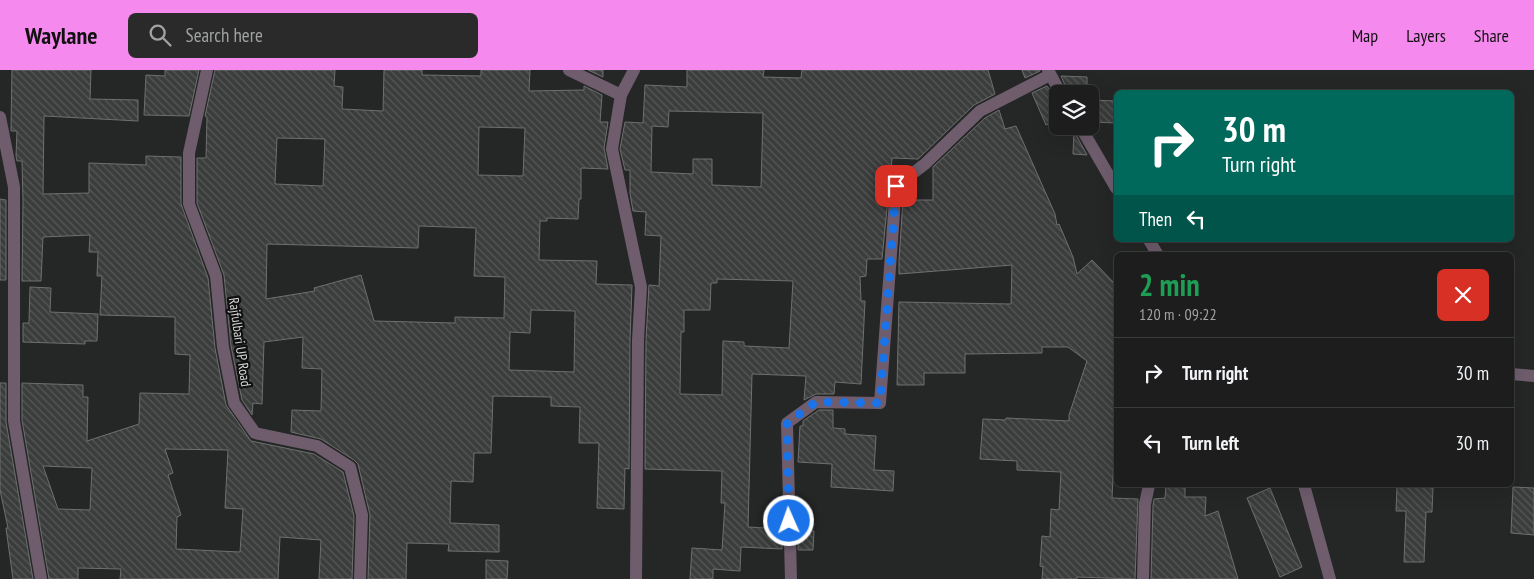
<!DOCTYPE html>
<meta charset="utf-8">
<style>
body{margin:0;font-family:"PT Sans Narrow",sans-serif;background:#292a29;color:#f1f3f6;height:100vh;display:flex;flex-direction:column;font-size:19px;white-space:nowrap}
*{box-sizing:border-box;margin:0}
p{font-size:16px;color:#a0a2a3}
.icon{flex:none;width:28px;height:28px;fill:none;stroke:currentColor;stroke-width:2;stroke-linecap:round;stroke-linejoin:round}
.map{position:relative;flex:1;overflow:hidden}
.details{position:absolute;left:1114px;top:182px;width:400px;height:235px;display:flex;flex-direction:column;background:#1c1d1c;border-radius:8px;box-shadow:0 5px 20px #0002,0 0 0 1px #3a3b3b}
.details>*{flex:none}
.top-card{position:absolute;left:1114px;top:20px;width:400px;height:152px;border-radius:8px;box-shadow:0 5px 20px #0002,0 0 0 1px #3a3b3b;background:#00695c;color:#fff;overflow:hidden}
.fabs{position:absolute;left:1049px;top:15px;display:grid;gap:10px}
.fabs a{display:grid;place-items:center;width:50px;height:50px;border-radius:8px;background:#1c1d1c;box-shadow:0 5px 20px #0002,0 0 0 1px #3a3b3b;font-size:25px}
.pin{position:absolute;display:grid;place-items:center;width:42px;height:42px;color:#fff;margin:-21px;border-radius:10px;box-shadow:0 2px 8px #0006}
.me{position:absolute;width:55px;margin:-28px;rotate:358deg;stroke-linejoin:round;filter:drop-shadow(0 0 4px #0008)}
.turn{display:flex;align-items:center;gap:18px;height:105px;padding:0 25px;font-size:22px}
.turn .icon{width:65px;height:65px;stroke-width:2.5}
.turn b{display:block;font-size:35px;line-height:42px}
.then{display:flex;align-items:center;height:48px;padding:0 25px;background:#0003;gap:10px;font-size:19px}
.round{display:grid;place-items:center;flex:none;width:52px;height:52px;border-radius:8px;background:#292a29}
.headline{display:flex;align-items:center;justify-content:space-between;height:85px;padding:0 25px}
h1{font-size:30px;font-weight:600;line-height:38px;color:#1e9e55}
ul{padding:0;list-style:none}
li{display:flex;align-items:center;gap:15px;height:70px;padding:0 25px;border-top:1px solid #3a3b3b}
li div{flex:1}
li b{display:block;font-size:19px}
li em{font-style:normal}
header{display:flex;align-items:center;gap:30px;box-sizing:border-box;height:70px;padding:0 25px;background:#f589ee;color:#111}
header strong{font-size:24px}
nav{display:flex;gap:28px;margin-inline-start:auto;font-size:18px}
.search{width:350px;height:45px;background:#292a29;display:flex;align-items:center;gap:12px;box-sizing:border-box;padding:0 18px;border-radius:8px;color:#a0a2a3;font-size:19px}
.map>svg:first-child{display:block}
.building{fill:url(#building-back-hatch);stroke:#6d706f;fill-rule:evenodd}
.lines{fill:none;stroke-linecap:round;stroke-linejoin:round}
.street{stroke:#6f5d6d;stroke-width:12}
.route{stroke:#1a73e8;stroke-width:9;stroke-dasharray:0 16.2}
.labels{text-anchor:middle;stroke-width:4.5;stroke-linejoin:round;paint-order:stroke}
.street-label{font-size:14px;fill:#d4d6d5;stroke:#0f100f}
</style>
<header>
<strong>Waylane</strong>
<div class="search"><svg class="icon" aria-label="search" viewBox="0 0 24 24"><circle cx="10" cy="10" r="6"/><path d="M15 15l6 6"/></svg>Search here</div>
<nav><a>Map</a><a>Layers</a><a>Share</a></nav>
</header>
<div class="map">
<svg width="1534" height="509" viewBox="0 0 1534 509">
<defs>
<pattern id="building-back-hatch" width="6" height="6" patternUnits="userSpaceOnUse" patternTransform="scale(1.25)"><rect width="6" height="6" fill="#3b3d3c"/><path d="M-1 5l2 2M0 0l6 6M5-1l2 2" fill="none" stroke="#565857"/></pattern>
</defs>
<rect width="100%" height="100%" fill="#252726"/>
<path class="building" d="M12,0H91L90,29L138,30V51L44,46L43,124L89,123V93L146,95V86L181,87V134L208,208L215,278L226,335L251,371L314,384L343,402L354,446L352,509H319L321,470L280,467L278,509H120L121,499L78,498V509H49L22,350V313L83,315V327H88L87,371L139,354L140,323L189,324L190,285L175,284V247L100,245L102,206H97L98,182H89L90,165L43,167L41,211H22L23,131L22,91H17L16,86L17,61H11V58ZM165,379L228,380L225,438L243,439L240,482L176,479L177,447L181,445L168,405L173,403ZM43,396L92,398L90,440L58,439Z
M165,0H199L189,46L144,45L146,5L165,6Z
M215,0H335L334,16L343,17L342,39L383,41L384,0H422V5L481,6V0H530L529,21L584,20V16L602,25L600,52H608L604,78L608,99L581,98V129H579L578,149L547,148V151H540L539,190L597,191L596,214L632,215L630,270L629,399L625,398L624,439L597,438L599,373H579L580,337L551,336V327L493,326L491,383H474L473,412L451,411L450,453L499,455V482L448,481L449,474L407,473L406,509H368L370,445L358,394L354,390L321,369L291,362L292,340L321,341L322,299L302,298L303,267L264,272L262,334L253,333L252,345L242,330L231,276L224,205L197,133V88H206L207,47L205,46ZM479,57L525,58L523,106L478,105ZM277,68L325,69L323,116L275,114ZM419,156L476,158L474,206L505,207L504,248L455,247V253L374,251L361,205L314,218L315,221L266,229L267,174L418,178ZM531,240L575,241L574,302L509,300L510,262L530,263Z
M588,0H603V7Z
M687,0H764L763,7L801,8L802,0H988L995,24L974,35L918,89L892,88L882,189H867L866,206L860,207L861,231H865L861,314L835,312L834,324H816L804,330L806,306L752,304L748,457L782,459V479L741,477L740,501L713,499V509H690L692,478L722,480L725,433H721L722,401L645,399L646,270L649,215L659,216L661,166L645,165L646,142L633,141L630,123V100H625L620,79L625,52L643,53L645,15L687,17ZM669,41L763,43L761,117L712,115V89H693V104L651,102L652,56L668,57ZM717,209L793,211L789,278L744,276V272L723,271L722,325L680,324L681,262H684V240H710L711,213H717Z
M1022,0H1040V1L1025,8Z
M1061,6L1087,7V24H1069Z
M1047,16L1058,31V49L1046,55L1032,23Z
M1090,30L1116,31V53L1093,52V62L1090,56Z
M999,40L1005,59L1016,56L1055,144L1057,155L1059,154L1073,187L1077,204L1092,190L1116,215V388H1114L1112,428L1138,429L1135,509L1077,507V509H1042L1043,497L1040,496L1042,466L1050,467L1051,439L1059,440L1061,402L1017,400V391L980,389L983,349L1006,350V348L1069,351V345L1087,291L1068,277H1042V283L965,284V303H924V315H897L899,232L1011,234L1012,195L899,204V190L903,130H933V97L985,48Z
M1074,61L1087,85L1073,84Z
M0,129L6,130V210H0Z
M30,217L51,218L50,242L98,244L97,271H85V274L23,272V253H29Z
M0,313H6V352L33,509H13L6,458H8L0,420Z
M819,340H833V358L845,359V364L876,366L874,400L894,401L893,421L831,417L832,394L798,392L800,356H803V351Z
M1166,415H1185V427H1206L1205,446L1218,441L1238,509H1151L1153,435L1154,429L1165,428Z
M1397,416L1433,417L1432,442H1426L1424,492H1404L1406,441H1396Z
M1513,417L1534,418V465L1511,463Z
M1270,418L1302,497L1280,507L1247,428Z
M798,460L814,461L813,480H798Z
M486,490L508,491L507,509H486Z"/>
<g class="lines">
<path class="street" d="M207,0L189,83V134L216,206L223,277L234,333L255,363L317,376L350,397L362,445L360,509
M569,0L621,25
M634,0L621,25L612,79L641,217L638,270L636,509
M1048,0L1061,24
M0,47L14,117V351L41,509
M1080,56L1116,118
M1149,170L1158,185
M1511,304L1534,306
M1304,415L1330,509
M791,509L787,353L816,332L880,333L896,116L925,94L980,41L1050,5
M1143,509L1145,434L1149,415"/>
</g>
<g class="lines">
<path class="route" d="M789,451L787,353L816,332L880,333L896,116"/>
</g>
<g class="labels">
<g class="street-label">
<text transform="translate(240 272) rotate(82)" y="5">Rajfulbari UP Road</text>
</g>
</g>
</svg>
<div class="fabs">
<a><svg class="icon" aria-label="layers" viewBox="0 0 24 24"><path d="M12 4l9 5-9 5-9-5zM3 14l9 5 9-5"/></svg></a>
</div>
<div class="pin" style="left:896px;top:116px;background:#d93025"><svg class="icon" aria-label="arrive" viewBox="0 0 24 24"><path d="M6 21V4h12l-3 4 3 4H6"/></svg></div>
<svg class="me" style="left:789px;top:451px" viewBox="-20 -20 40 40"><circle r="17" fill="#1a73e8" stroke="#fff" stroke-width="3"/><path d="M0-11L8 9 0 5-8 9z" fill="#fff"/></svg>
<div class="top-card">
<div class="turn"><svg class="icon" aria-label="right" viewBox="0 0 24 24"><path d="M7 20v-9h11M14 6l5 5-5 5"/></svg><div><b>30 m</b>Turn right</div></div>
<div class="then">Then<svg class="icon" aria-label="left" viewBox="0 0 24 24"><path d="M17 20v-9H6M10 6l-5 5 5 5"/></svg></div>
</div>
<section class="details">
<div class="headline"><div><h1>2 min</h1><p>120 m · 09:22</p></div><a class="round" style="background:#d93025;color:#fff"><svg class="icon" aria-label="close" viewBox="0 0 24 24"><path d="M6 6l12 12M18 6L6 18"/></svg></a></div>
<ul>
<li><svg class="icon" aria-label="right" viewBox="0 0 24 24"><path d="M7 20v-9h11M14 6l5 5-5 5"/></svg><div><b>Turn right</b></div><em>30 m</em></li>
<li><svg class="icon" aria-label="left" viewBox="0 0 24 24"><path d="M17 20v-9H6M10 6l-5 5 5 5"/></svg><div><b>Turn left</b></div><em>30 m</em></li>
</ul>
</section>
</div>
